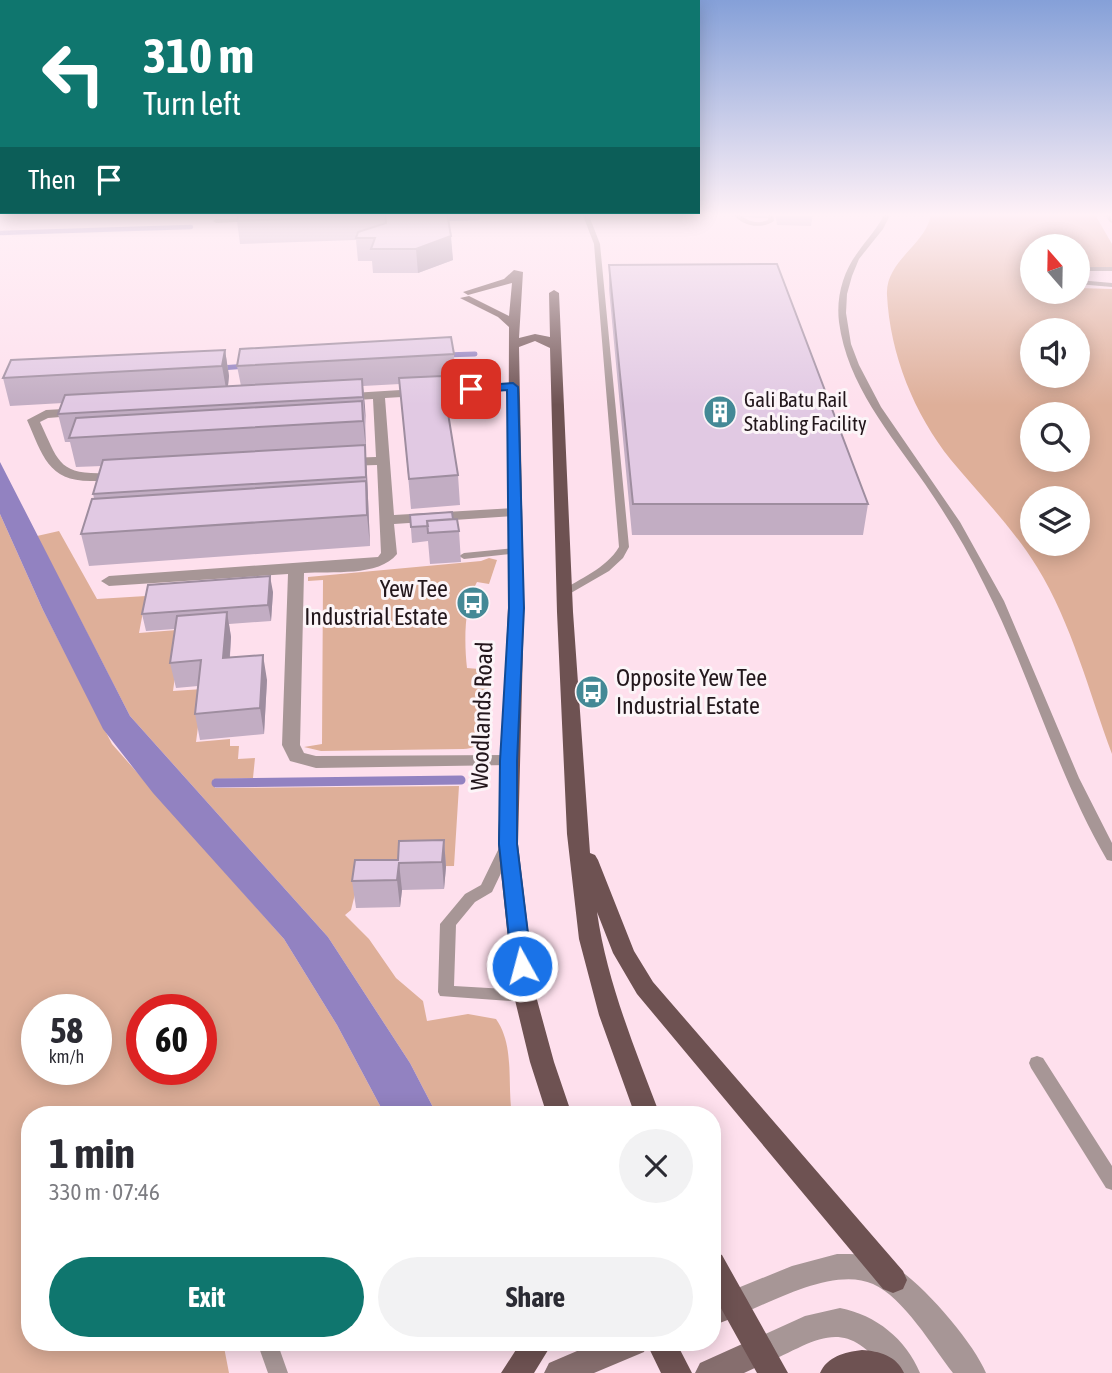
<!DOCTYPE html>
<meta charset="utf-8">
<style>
body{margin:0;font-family:"Asap Condensed",sans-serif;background:#f2f2f3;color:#2b2b33;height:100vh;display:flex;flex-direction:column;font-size:26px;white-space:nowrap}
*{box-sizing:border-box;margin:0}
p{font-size:23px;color:#7c7c81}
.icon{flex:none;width:38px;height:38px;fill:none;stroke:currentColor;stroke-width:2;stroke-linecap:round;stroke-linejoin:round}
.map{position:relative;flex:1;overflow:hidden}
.side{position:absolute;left:21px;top:1106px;width:700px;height:245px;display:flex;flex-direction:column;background:#fff;border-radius:28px;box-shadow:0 4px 18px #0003}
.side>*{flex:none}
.banner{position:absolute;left:0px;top:0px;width:700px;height:214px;box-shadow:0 4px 18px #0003;background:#0f766e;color:#fff;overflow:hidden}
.needle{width:46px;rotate:340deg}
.buttons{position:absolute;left:1020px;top:234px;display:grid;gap:14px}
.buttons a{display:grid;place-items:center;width:70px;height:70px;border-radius:50%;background:#fff;box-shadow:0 4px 18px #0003;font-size:35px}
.speed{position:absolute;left:21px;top:994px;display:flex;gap:14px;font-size:35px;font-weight:700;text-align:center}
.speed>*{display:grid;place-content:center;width:91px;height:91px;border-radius:50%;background:#fff;box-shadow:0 4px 18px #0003;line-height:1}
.speed small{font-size:18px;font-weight:400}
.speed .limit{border:10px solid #d22;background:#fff;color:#111}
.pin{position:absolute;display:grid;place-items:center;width:60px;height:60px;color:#fff;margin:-30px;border-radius:14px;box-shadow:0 4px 10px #0006}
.me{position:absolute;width:77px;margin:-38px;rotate:353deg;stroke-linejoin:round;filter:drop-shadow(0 0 5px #0008)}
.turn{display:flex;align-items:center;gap:24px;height:147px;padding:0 28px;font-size:32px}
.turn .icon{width:91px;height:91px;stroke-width:2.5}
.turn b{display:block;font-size:49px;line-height:60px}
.then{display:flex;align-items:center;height:66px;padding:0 28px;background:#0003;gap:14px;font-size:26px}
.round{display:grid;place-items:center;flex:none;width:74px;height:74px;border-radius:37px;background:#f2f2f3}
.headline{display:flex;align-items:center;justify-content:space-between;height:119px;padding:0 28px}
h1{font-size:42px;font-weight:700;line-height:52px}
.action{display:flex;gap:14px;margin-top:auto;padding:14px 28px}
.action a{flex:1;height:80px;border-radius:42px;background:#0f766e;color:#fff;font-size:28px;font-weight:700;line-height:80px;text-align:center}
.action a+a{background:#f2f2f3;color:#2b2b33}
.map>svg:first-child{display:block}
.green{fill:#deaf99;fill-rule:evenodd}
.water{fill:#9282c1}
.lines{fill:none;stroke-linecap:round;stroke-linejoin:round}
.stream-far2{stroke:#9282c1;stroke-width:4.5}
.stream-far1{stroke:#9282c1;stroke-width:5}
.stream{stroke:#9282c1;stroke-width:9}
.lane{fill:#a79696;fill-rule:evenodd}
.street{fill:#a79696;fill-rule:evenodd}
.secondary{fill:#866e6e;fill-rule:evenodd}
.primary{fill:#6e5252;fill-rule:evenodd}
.wall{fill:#c2adc3}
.shaded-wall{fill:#9e8d9f}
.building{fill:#e1c9e3;stroke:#9e8d9f;stroke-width:2}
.route{fill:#1a73e8;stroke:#114b97;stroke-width:2}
.labels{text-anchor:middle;stroke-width:6;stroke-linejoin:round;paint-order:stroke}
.far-poi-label{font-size:21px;fill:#23171c;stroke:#fcf5f8;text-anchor:start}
.poi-label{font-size:24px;fill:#23171c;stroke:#fcf5f8;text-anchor:end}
.street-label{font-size:24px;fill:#23171c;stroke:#fcf5f8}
</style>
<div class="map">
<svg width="1112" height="1373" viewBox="0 0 1112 1373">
<rect width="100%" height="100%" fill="#fee0ed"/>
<path class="green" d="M931,213H1094L1112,244V268L1078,267V247H1032V292H1078V288L1112,289V754C1089,692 1072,624 1037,567C1013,528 980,495 951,460C914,414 890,354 887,295C885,260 928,244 931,213ZM1032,331H1078V376H1032ZM1032,415H1078V460H1032ZM1032,499H1078V544H1032Z
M0,514L43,610L112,744L284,939L337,1025L385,1115H30V1342H223L229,1373H0ZM37,1010H96V1069H37ZM142,1010H201V1069H142Z
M59,531L97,599L146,596L139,633L202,628L180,640L173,691L203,689L196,742L230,739V746H239L238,759L255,758L253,778L213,779L215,788L459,786L454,866L373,867L359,878L351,910L345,915L369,939L396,978L423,1001L427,1021L468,1014L496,1019C515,1046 507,1083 512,1115H437L410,1063L328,937L130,716L37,536Z
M489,558L497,560L489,584L477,582C464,604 464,642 467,668L479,669L486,673C492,699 500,747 463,749L321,751L304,747L322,744L323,580L308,581V577L481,561Z"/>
<path class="water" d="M0,462L130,716L328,937L410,1063L437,1115H385L337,1025L284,939L153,793L103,729L43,610L0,514Z"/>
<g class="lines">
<path class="stream-far2" d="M440,219L478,218
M0,233L191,227"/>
<path class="stream-far1" d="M444,355L475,354
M221,368L247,366"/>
<path class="stream" d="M216,783L461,780"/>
<path class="lane" d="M431,213H460L457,215L433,216Z
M582,213H588L600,244L629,547L623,558L609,571L564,597L558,594L560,592C580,578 606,569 619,547L594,244Z
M732,213H738C747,221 756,225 768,220L767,213H773L774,221C760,230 742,226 732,213Z
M885,213H891L883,229L859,259L852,276L847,294L846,313L851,344L859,365L881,407L960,522L1004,601L1079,778L1112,843V861L1107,860C1056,772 1030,674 984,584C967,549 947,516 925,484C890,434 847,384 839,322C836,297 843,272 858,252C867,239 878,228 885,213Z
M1104,213H1110L1112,223L1110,222Z
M254,218L256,219V221L216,223L213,221L216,219Z
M1078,267H1112V271H1078Z
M1078,280L1112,283V287L1078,284Z
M516,548L521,551L520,553L464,559L459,556L464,553Z
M507,841L512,842L514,846L492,892L475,902L456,925L454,986L525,990L531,992L533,996L531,1000L525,1002L440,996L438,992L440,924L465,894L481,885L500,846L502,842Z
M1037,1056L1043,1058L1112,1166V1190L1106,1188L1031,1068L1029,1063L1031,1058Z
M257,1342H277L288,1373H268Z"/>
<path class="street" d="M513,383L519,387L517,390L385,398L394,515L515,508L522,512L515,516L394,524L397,554C379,577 331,571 304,573L300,745L304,753L316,756L509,755L516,757L518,761L516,765L316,768L290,761L282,745L288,574L109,586L101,581L109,576L378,557L381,553L377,465L345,466L338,462L345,458L376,457L373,399L340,401L336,400V394Z
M81,408L85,409V415L48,418L40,422C59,462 58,475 107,473C115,472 122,471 128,476L126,479C115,481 104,481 93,481C48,482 43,456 27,420L46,410Z
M837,1254C853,1254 869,1254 885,1261C916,1275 973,1341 986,1373H953C932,1346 904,1298 873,1284C834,1266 769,1303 733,1318L723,1314L719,1304L723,1294L792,1266Z
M840,1308C876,1315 906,1339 920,1373H887C843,1312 816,1342 760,1366L750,1361L745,1351L750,1341L805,1316Z"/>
<path class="secondary" d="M733,1290L743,1294L747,1304L743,1314L712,1326V1298Z
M760,1336L770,1341L775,1351L770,1361L744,1373H695L700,1363Z
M598,1342H648L644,1352L594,1373H544L549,1363Z"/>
<path class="primary" d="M514,270L523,272L519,338L535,334L550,337L549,293L554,290L559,293L573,612L590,853L595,855L598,860L634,951L653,982L903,1271L907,1280L903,1289L893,1293L883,1289L637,994L613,953L597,912C607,982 635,1049 660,1115H635L599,1015L579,939L567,834L557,612L550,348L535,341L519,347L524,608L518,844L536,996L554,1062L572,1115H547L530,1062L514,996L498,844L508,608L509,327L498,317L460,298L469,296L509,316L512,283L468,295L463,292L504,279Z
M712,1251L722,1255L788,1373H757L712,1292Z
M521,1342H553L534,1373H501Z
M646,1342H676L692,1373H661Z
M862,1350C879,1351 897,1356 904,1373H820C827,1357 844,1352 862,1350Z"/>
</g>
<path class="wall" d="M447,213L453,260L418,273H373L372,261H358L356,240L240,244L237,221Z
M741,213H768L767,218L742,217Z
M775,213H813L811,226L777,225Z
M609,265L868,504L863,535H632L609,289Z
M225,350L229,376L228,386H241L237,366L454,354L455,381H443L458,475L460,505L411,509L400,384L363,386L365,407L366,450H365L367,474L370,546L89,566L81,534L94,498L93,494L102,466L76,467L70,442H65L58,414L63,403L10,406L3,378Z
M410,515L453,519L459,531L461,562L430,564L428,541L412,543Z
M273,592L271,621L229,624L231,637L230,657L267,680L264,734L200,740L195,714L198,686L176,688L170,663L175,629L146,631L142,614Z
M444,840L446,867L444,889L402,890L400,907L356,908L352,881L398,860Z"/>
<path class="shaded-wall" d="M451,236L453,260L418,273L416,249Z
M225,350L229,376L227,394L222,366Z
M362,379L365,407L366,425L363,397Z
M362,401L365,430L366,450L363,421Z
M365,445L367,474L370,546L367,515Z
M270,576L273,592L271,621L268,605Z
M227,612L231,637L228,683L223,658Z
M263,655L267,680L264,734L260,708Z
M444,840L446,867L444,889L442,862Z
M399,863L402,890L400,907L397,880Z
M403,1342H422L404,1351Z"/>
<path class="building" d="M239,213H447L451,236L416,249H371L375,238H356L358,232L386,223L385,215L237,221Z
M777,264L868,504H633L609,265Z
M451,337L454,354L237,366L240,349Z
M225,350L222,366L3,378L11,360Z
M442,376L458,475L409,479L399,378Z
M362,379L363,397L58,414L65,395Z
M362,401L363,421L69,438L76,418Z
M365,445L366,477L93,494L103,460Z
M366,481L367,515L81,534L92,499Z
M452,512L453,519L427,521L428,526L411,527L410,515Z
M457,519L459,531L428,533L427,521Z
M270,576L268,605L142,614L148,585Z
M227,612L223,658L263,655L260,708L195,714L201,660L170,663L177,616Z
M444,840L442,862L399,863L397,880L352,881L355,860H398L399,841Z"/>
<linearGradient id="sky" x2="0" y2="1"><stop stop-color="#85a0d8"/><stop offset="0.53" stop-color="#fff1f7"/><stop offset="1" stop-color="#fff1f7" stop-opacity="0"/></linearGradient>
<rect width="1112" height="405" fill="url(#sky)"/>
<path class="route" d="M513,383L518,387L524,608L517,761V844L532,966L529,971L522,974L515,971L512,966L499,844L500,761L509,608L507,390L471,393L466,389L471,386Z"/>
<defs>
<symbol id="building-disc" viewBox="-11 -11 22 22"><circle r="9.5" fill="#448996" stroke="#fcf5f8"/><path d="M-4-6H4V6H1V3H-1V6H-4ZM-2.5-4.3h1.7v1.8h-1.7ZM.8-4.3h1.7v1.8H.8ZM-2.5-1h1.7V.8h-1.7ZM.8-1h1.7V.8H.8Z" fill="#fff"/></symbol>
<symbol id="bus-disc" viewBox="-11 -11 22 22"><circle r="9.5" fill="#448996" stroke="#fcf5f8"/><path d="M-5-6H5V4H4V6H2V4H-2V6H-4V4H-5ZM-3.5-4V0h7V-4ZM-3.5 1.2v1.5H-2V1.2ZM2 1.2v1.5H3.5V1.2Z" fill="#fff"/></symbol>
</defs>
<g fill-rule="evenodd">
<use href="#building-disc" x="701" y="393" width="38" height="38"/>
<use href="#bus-disc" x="454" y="584" width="38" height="38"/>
<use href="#bus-disc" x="573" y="673" width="38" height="38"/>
</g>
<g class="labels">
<g class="far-poi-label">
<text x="744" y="407">Gali Batu Rail<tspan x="744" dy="24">Stabling Facility</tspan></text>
</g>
<g class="poi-label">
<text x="448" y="597">Yew Tee<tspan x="448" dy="28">Industrial Estate</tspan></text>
<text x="616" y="686" text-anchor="start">Opposite Yew Tee<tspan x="616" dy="28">Industrial Estate</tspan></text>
</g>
<g class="street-label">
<text transform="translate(482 716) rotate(-88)" y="8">Woodlands Road</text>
</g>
</g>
</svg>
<div class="buttons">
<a><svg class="needle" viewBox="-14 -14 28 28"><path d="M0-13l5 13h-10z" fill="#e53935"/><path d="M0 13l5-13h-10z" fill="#7c7c81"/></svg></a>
<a><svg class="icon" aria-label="sound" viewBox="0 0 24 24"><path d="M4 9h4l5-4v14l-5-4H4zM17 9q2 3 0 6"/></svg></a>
<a><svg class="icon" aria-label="search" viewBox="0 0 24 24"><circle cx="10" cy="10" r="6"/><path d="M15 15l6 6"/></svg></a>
<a><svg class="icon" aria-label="layers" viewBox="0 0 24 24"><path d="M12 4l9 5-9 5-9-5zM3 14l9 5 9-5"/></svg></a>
</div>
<div class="speed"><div>58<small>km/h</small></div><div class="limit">60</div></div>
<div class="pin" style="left:471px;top:389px;background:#d93025"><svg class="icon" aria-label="arrive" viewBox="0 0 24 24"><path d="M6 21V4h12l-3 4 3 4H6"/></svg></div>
<svg class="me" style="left:522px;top:966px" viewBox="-20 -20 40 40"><circle r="17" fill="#1a73e8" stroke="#fff" stroke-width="3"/><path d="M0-11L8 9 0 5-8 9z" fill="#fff"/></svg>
<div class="banner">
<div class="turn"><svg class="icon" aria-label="left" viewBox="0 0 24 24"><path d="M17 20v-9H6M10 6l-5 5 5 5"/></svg><div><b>310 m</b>Turn left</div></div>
<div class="then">Then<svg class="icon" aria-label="arrive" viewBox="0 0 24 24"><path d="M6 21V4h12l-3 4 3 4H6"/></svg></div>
</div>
<section class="side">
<div class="headline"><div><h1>1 min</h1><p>330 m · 07:46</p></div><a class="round"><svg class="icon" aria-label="close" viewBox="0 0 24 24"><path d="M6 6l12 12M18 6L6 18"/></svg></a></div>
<div class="action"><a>Exit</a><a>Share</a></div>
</section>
</div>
